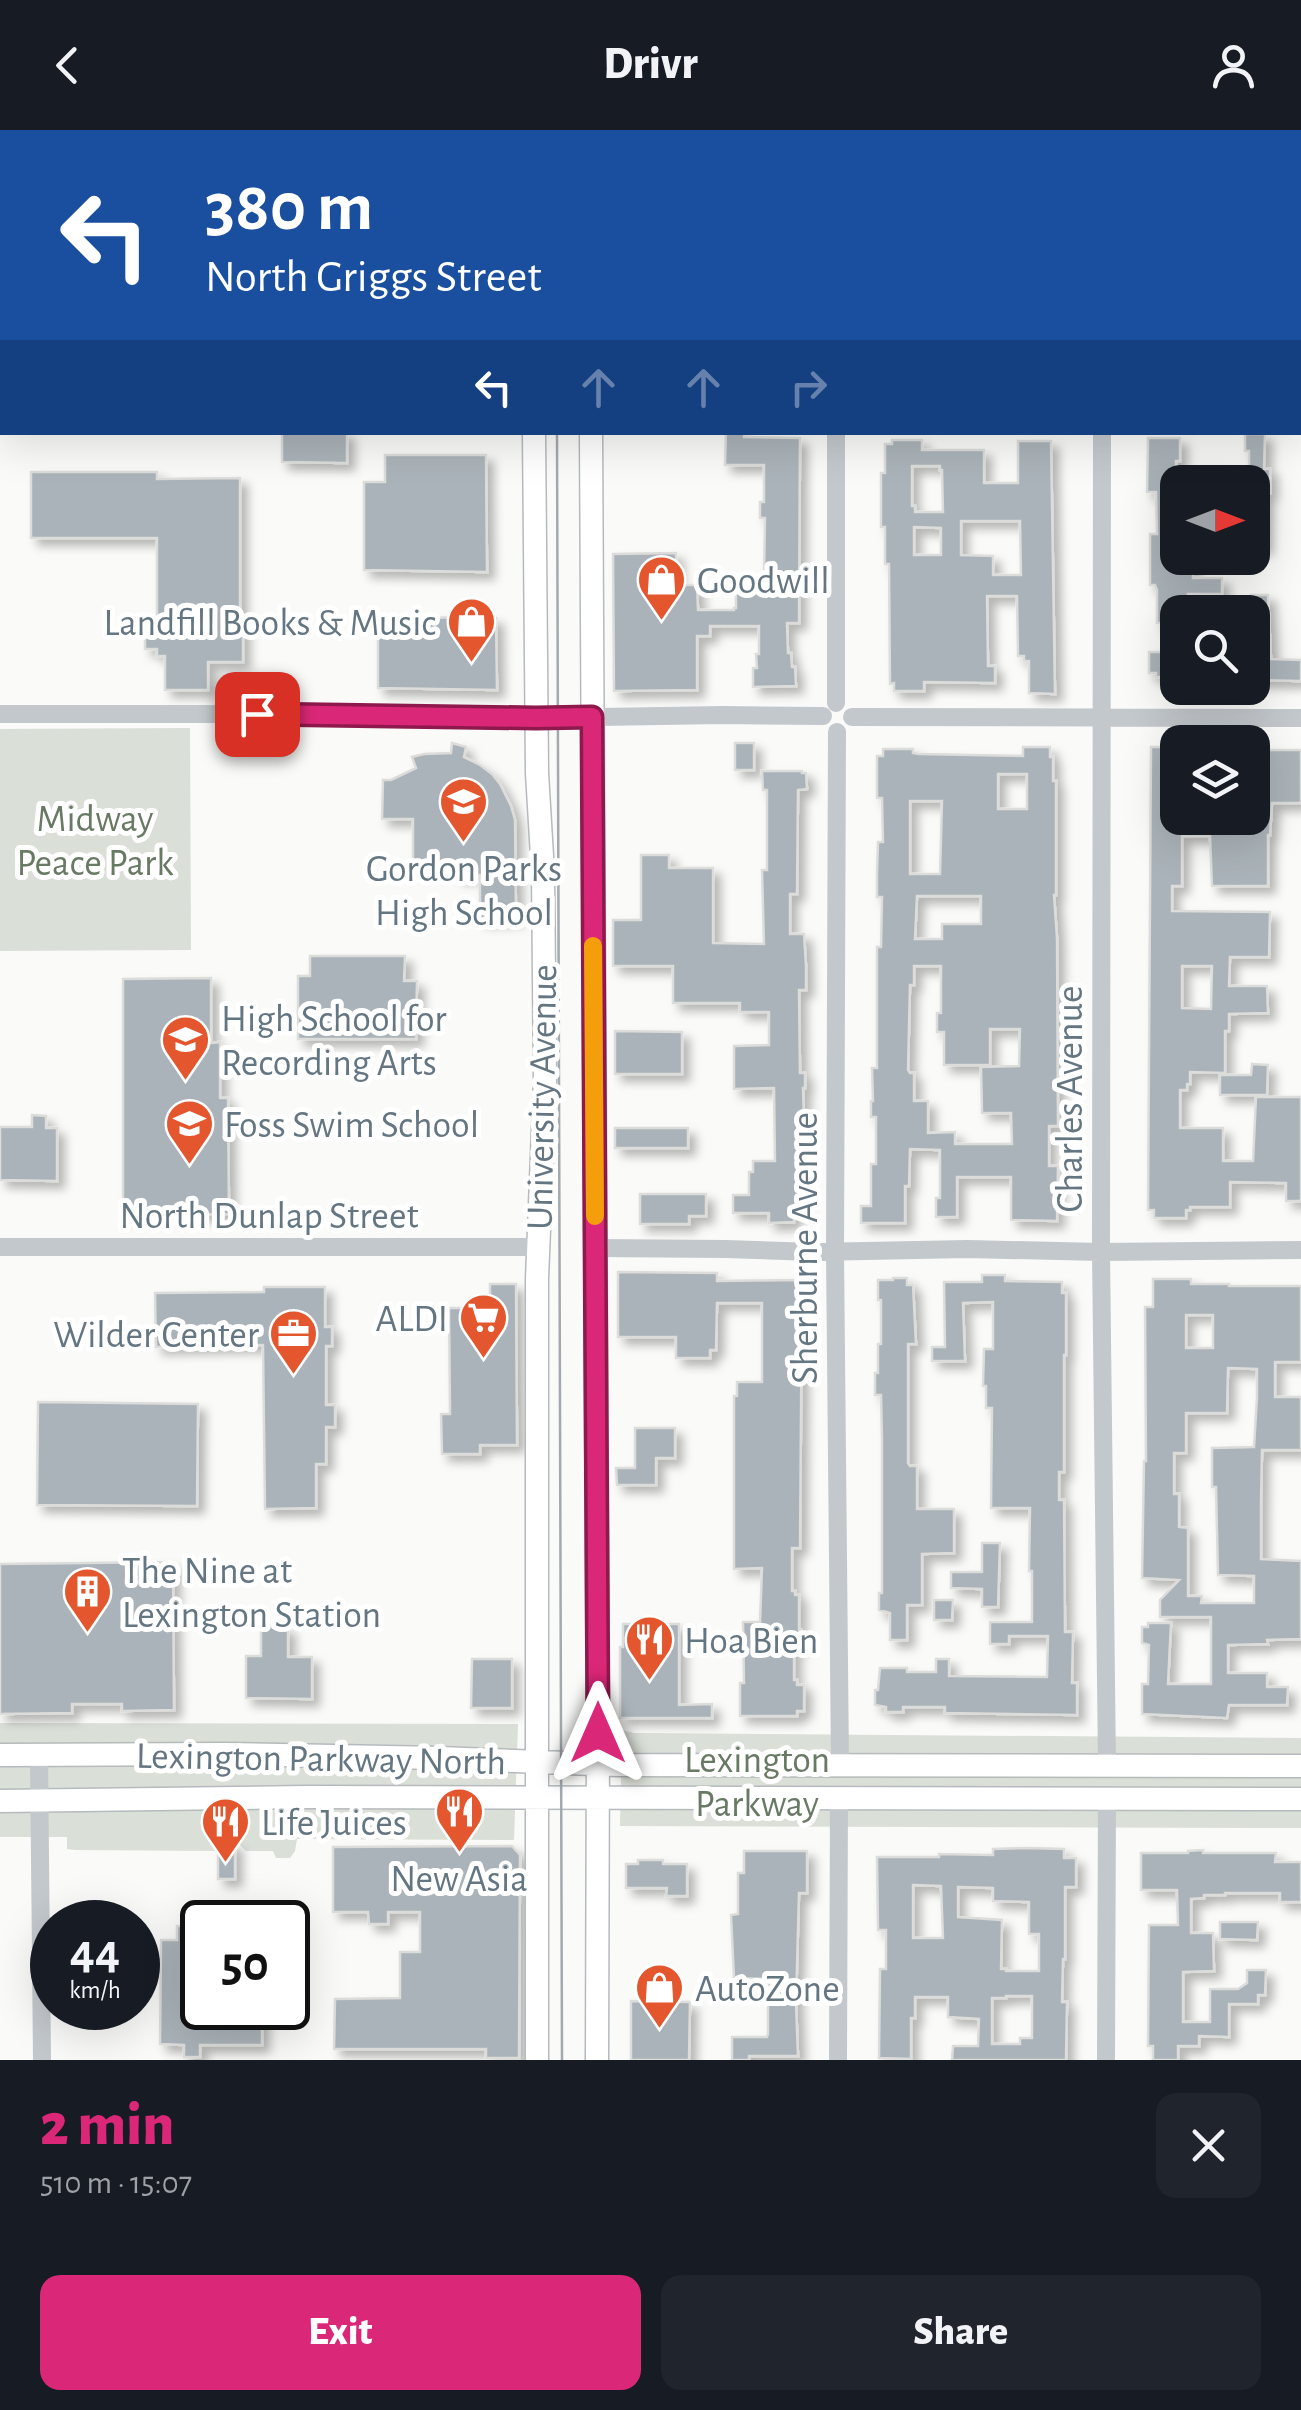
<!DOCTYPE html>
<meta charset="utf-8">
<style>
body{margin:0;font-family:"Alegreya Sans",sans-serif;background:#20242c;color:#f1f3f6;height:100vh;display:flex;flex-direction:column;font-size:38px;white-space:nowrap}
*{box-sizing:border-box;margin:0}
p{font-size:32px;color:#9ea1a6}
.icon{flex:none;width:55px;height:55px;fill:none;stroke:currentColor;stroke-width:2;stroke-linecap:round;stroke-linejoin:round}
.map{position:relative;height:1930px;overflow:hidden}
.details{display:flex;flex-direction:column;background:#171b24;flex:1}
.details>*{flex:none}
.guide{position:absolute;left:0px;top:0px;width:1302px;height:305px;box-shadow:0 10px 40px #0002;background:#1a4fa0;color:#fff;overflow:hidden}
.needle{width:65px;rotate:90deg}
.controls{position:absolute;left:1160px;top:335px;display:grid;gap:20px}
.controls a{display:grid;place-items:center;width:110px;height:110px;border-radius:20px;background:#171b24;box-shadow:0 10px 40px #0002;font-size:50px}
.speed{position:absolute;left:30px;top:1770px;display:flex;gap:20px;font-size:50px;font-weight:700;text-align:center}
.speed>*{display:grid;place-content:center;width:130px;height:130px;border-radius:50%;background:#171b24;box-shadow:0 10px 40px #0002;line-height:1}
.speed small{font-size:25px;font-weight:400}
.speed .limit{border:5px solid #111;border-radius:15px;background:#fff;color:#111}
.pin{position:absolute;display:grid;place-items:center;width:85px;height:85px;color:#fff;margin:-42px;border-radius:20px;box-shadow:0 5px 15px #0006}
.me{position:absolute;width:110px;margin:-55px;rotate:0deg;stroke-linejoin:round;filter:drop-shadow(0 0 8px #0008)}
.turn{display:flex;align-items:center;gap:35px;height:210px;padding:0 40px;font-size:45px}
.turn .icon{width:130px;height:130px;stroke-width:2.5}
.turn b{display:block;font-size:70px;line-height:85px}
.lanes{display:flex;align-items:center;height:95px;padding:0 40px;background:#0003;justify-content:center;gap:50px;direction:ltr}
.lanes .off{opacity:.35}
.round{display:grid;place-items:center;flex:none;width:105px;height:105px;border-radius:20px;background:#20242c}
.summary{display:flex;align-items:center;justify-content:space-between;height:170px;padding:0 40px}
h1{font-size:60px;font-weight:800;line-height:75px;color:#db2777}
.button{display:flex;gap:20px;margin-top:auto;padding:20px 40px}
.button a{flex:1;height:115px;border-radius:20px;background:#db2777;color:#fff;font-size:40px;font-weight:800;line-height:115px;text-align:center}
.button a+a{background:#20242c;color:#f1f3f6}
header{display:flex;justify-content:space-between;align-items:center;height:130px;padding:0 40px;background:#171b24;font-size:45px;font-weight:800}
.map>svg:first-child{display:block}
.green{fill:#dadfd7}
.building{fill:#aab3b9;stroke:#dcdcda;stroke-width:2.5;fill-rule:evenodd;filter:url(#shadow)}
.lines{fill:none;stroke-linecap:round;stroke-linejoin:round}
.major-casing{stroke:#b5babe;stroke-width:25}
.minor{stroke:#c3c8cc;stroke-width:18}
.major{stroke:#fff;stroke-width:22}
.tram{stroke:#a2aab0;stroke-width:2.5}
.route-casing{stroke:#8e194d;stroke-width:25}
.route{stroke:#db2777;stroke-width:18}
.slow{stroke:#f59e0b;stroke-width:18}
.labels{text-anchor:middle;stroke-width:10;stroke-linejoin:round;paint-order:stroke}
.poi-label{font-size:38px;fill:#657683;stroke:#fff;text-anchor:start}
.park-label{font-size:38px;fill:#687a64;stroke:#fff}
.street-label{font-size:38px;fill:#657683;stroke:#fff}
</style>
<header><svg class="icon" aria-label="back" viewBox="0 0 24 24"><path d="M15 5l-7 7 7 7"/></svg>Drivr<svg class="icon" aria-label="person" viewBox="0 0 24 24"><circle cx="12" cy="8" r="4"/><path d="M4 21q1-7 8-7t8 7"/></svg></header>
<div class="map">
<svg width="1301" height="1930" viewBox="0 0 1301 1930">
<defs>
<filter id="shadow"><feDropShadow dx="7" dy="7" stdDeviation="5" flood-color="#0004"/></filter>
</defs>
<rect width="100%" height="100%" fill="#fafaf8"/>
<path class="green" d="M190,598L191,820L0,821V599Z
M0,1593L518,1594L514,1710L297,1709L295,1721L290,1728H276L273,1721H246L240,1715L239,1708H218V1721L75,1720L67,1719V1707H0Z
M622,1600L634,1603L1301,1608V1698L620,1696Z"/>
<path class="building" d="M282,302H347V333L282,332Z
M726,302H744V307L800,308L799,493H787L788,523H791L792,537H795L796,556L753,557V538H757L756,524H759V496H710V506H697V560L614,561L613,424L676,423L677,455H697L698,480H734V478H736V446H764L765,388H760V372H764V335H725Z
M1245,304H1265L1264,339H1270V363H1266L1265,417L1252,416V352H1249V321H1245Z
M1148,308H1180V331H1176V366H1172L1173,404H1178V428H1182V435H1193V448H1222V464H1188V482H1178V493H1157V460L1155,455H1150V404H1157L1156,362H1147Z
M892,310H922V320H984V353H1018V311H1051L1055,564L1029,563V531H1024V526H1018L1017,466H987L988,536H995V553L924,552V561H894V553L890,554L889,434H885V397H881V343H885V314H892ZM912,336H940V340H942L943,382H915V376H912ZM961,391H1020L1021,445H993V426L961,425ZM914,397L941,398V425H914Z
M385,325H486L487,442L364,440V352H385Z
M31,342H157V349L240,348V492H243V532H208V560H165V526H157V519H145V502H157V408H31Z
M1251,465H1268L1271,529L1301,530V551L1252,550L1253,482H1251Z
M378,487L496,488L497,560L378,558Z
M1149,522H1178V547H1156V543H1149Z
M452,613L466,617L464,627L480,635L492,644L500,654L511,676L515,690L516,788L480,789V745L457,746V737L413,738V689H382L383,650H391L416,638L412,627L424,624L451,623Z
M735,613H754V640H735Z
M1023,617H1050V627H1053V651H1056V765H1054L1057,808L1058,996H1049V1036H1058L1057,1091L1011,1090V1047H957V1087H936V1068H940V1020L910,1019L909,1056H905V1093H861V1076H871V1034H876V987H871V971H873L872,938H877V817H881L882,767H877V744L878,712H883L882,668H877V626H883V619H913V623L919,624L1023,626ZM998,644H1027V679H998ZM910,671H942L940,744H910ZM917,766H981V794H942V809H915ZM914,836H941V883H937V902H944V935H990V899H1020L1019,936L981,937L982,983H1011L1012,1014H955V1002L928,1003V971H914V943H910L908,940L910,855H914Z
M1151,617H1178V688H1252V620H1301V673H1272L1270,705H1268V756H1212L1210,706H1182V756H1172V781L1270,782L1269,827H1230L1229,856H1267L1268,883L1229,884V901H1225V943L1190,942V954H1187V960H1180V998H1223V1031H1253L1256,967H1301V1071H1286V1053L1230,1052V1077H1190V1080H1186V1088H1154V1080H1148ZM1182,836H1212L1211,879L1182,878Z
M762,641H802V643H806L807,659L798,660L797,764H790V804H804L806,836V860H799L800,943H805V958H803L805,1020H799L800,1078H794V1092L769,1093V1083H733V1065H749V1042H753V1031H775L774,958L734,959V916L769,915V882H740V873H673V836H613V790H641V725H669V738H713V813L764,814L762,740H767V660H763Z
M310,826H405L404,851H417L416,909H298V846H310Z
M211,848V913L220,912V968H228L229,1084L123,1085V849Z
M615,901L682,902V944H615Z
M1252,934L1268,935L1267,965H1220V945H1251Z
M32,985L46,986V998H57V1051L0,1050V997H32Z
M615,998H688V1018H615Z
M640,1064H706V1086H689V1094H640Z
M618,1142L717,1143V1151L802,1150L800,1418H792V1461H795V1465H799V1500H801L802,1515H794V1550H797V1555H804V1581H797V1586H740V1553H744L743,1492H760L762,1438L734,1439V1266H737V1252H762V1173H717L716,1220H710V1228H676V1207H618Z
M982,1145H1005V1151L1062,1152V1163H1066V1225H1064V1342H1059V1370H1064L1065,1502H1073L1072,1553H1077V1585L945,1583V1577H903V1582H886V1577L875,1575V1560H878L880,1538H907V1542H936V1529H949V1546L1047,1547L1048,1506H1009V1514H990V1492H1032V1441H1029L1030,1378H991L992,1278H986V1256H983L984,1219H993V1172L963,1173L965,1231H932V1217H945L944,1152H982Z
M893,1148H907V1155H913L916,1214H908V1333L910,1336H917V1379H954V1423L922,1424V1475H907V1510H890V1483L879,1480V1463H882V1310L881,1265H875V1243H878V1214H881V1170H878V1150H893Z
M1153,1149H1191V1154H1229V1156H1301V1232H1275V1267H1301V1320H1262L1261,1374V1429L1301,1431V1509L1267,1510L1268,1514L1228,1515V1543H1267V1557H1288L1287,1575H1229L1227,1588L1142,1584V1554H1148L1149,1515L1142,1513V1497H1148V1493H1171L1168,1554H1211V1487H1160V1470L1179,1450L1142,1448L1144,1331H1146L1145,1177H1153ZM1186,1185H1213V1218H1186ZM1228,1238L1257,1239V1267L1254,1317L1212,1318V1357H1216L1218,1445L1254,1446V1473H1201L1202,1466H1188V1398L1179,1397V1364H1174V1323H1186V1283H1227Z
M490,1154H516L517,1315H480V1324H442L441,1284H450L449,1178H490Z
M264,1157H325V1197H332V1216H326V1275H335V1297H326V1334H316V1378L265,1379L263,1215L156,1217L155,1163L264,1162Z
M38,1272L198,1274L197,1376L37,1375Z
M635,1298H675V1328H656V1355H617L616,1338H635Z
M982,1413H1000L998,1477H982V1459L951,1458V1442H982Z
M173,1432L174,1580L122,1581V1574H72V1583L0,1584V1434Z
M934,1470H953L952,1490H934Z
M623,1494H679V1575L712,1574V1588H620V1517H623Z
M261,1497H288V1527H312V1569L246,1568V1526H261Z
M472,1529H512V1578H471Z
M218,1713H235V1749H218Z
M512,1716L520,1725L519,1928H486V1919H334L335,1869L400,1868V1822H420V1782H388V1794H369L368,1782H333V1717Z
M1027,1718L1064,1719V1728H1076V1757H1065V1829H1063L1062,1872H1067L1066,1930H952L953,1916H978L979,1889L948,1887V1867H915V1888H911V1929L879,1928L880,1839H886V1800H878L877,1727H939V1724L993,1725V1719ZM913,1755L941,1756L943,1808H913ZM958,1757L993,1758V1771L1029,1772V1804H1039V1841H1006V1839H1001L1002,1790L958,1787ZM1006,1866H1032V1908H1020V1914H992V1868H1006Z
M1203,1720V1723H1276L1275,1732H1301V1772H1280V1763H1225V1765H1204V1768L1191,1769V1803H1213L1214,1841L1183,1842V1892H1210V1859H1238L1247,1853V1840H1266L1265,1865H1258V1874H1229V1907L1199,1906V1916H1178V1930H1153V1916H1148L1149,1795H1178L1177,1760H1141V1723H1188V1721Z
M744,1721H807V1763H799L796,1873L798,1926H749V1930H732V1907H767L768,1904V1849L734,1848L731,1785L738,1784V1743H744Z
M638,1730H663V1734H687V1766H666L667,1758H626V1734H638Z
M1220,1792H1258L1257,1810L1220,1809Z
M177,1796H202V1878H262V1915H200V1927H184V1915L160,1914L161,1810H177Z
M631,1871L690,1872L689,1930H631Z"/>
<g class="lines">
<defs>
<path id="major" d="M533,0V2
M591,0V2
M534,302L537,643L543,743L545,950L537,1149V1930
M591,302L598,1603L597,1930
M0,1625L226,1624L440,1628L619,1635L1301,1636
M0,1671L307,1667L1301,1669"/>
</defs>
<use href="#major" class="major-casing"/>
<path class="minor" d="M835,0V2
M1102,0V2
M1300,52H1301
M0,55H2
M836,302V573
M1102,302L1101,1122L1107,1636
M0,584H257L536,588L723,585L823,586
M852,587L1301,588
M837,602L835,1122L840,1634
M0,1117H537
M595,1118L725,1119L814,1122L968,1119L1101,1122L1301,1120
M39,1625L42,1930
M838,1930L839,1667
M1106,1930L1107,1667"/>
<use href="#major" class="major"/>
<path class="tram" d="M567,0V2
M557,302L562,1930"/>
</g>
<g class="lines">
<defs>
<path id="route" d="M257,584L536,588L592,587L598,1603"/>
</defs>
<use href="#route" class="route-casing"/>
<use href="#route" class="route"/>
<path class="slow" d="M593,816L595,1086"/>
</g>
<defs>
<symbol id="shop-pin" viewBox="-11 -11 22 30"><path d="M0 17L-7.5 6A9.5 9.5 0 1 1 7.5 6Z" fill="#e4572e" stroke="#fff"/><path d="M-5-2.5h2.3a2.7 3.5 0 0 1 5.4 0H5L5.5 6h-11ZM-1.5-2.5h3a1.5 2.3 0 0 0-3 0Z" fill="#fff"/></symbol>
<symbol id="school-pin" viewBox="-11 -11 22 30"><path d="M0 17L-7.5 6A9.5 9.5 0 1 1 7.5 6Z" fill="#e4572e" stroke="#fff"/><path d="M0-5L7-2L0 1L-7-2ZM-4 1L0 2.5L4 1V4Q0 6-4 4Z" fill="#fff"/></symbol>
<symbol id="supermarket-pin" viewBox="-11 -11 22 30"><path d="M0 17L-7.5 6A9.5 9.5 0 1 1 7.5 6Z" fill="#e4572e" stroke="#fff"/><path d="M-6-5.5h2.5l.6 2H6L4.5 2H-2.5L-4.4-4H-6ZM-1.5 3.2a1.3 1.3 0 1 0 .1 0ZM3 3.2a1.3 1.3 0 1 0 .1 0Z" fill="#fff"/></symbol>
<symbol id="office-pin" viewBox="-11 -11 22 30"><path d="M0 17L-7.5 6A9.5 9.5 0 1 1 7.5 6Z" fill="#e4572e" stroke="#fff"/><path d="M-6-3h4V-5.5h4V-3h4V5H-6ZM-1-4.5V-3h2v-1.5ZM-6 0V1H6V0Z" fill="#fff"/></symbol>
<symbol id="building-pin" viewBox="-11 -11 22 30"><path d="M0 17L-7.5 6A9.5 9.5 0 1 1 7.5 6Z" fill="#e4572e" stroke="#fff"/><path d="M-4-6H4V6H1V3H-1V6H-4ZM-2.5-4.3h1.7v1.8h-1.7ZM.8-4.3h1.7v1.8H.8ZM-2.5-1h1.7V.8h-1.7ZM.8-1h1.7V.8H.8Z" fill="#fff"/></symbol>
<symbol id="restaurant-pin" viewBox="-11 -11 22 30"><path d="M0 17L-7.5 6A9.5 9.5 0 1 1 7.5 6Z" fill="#e4572e" stroke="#fff"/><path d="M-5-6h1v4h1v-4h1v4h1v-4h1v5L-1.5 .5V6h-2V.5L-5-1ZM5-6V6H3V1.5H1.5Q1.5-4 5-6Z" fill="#fff"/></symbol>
</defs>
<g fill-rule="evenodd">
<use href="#shop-pin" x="634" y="422" width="55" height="75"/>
<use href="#shop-pin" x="444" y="464" width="55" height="75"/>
<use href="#school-pin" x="436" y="644" width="55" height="75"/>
<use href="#school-pin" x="158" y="882" width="55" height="75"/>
<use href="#school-pin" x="162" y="966" width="55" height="75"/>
<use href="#supermarket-pin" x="456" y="1160" width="55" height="75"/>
<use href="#office-pin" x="266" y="1176" width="55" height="75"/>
<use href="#building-pin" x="60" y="1434" width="55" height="75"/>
<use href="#restaurant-pin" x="622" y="1482" width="55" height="75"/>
<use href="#restaurant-pin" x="432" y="1654" width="55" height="75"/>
<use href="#restaurant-pin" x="198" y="1664" width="55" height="75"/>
<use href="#shop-pin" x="632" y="1830" width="55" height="75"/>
</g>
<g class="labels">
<g class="poi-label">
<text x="697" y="463">Goodwill</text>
<text x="436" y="505" text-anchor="end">Landfill Books &amp; Music</text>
<text x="464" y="751" text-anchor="middle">Gordon Parks<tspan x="464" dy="44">High School</tspan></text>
<text x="221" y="901">High School for<tspan x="221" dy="44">Recording Arts</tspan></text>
<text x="224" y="1007">Foss Swim School</text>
<text x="448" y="1201" text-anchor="end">ALDI</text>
<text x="259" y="1217" text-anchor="end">Wilder Center</text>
<text x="122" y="1453">The Nine at<tspan x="122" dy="44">Lexington Station</tspan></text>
<text x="684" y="1523">Hoa Bien</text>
<text x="261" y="1705">Life Juices</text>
<text x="459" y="1761" text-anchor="middle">New Asia</text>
<text x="695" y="1871">AutoZone</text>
</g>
<g class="park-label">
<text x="95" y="701">Midway<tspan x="95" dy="44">Peace Park</tspan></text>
<text x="757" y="1642">Lexington<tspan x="757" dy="44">Parkway</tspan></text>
</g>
<g class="street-label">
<text transform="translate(541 967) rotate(-89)" y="13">University Avenue</text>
<text transform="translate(1069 969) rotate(-90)" y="13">Charles Avenue</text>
<text x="269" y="1098">North Dunlap Street</text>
<text transform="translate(804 1118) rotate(-90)" y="13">Sherburne Avenue</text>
<text transform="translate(321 1628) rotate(1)" y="13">Lexington Parkway North</text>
</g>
</g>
</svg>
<div class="controls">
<a><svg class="needle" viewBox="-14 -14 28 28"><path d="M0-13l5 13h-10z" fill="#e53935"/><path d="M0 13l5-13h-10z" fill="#9ea1a6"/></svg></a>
<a><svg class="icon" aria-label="search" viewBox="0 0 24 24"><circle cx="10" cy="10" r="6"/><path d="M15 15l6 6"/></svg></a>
<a><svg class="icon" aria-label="layers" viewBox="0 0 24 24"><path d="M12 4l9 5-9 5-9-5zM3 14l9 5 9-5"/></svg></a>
</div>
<div class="speed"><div>44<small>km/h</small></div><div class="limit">50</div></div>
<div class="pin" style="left:257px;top:584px;background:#d93025"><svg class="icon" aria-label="arrive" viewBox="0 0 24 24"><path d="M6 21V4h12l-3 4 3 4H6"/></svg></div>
<svg class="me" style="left:598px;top:1603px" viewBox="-20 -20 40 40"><path d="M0-17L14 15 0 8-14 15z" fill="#db2777" stroke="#fff" stroke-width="4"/></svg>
<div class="guide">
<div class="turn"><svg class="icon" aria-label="left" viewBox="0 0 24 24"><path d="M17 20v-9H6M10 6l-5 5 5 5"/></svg><div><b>380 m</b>North Griggs Street</div></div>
<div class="lanes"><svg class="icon" aria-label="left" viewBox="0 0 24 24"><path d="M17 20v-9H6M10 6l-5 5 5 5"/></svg><svg class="icon off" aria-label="ahead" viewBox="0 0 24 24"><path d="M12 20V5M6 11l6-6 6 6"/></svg><svg class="icon off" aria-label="ahead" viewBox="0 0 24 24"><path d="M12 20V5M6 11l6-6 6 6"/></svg><svg class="icon off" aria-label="right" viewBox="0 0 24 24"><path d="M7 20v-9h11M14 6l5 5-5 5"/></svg></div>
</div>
</div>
<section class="details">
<div class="summary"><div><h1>2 min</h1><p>510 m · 15:07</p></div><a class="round"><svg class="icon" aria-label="close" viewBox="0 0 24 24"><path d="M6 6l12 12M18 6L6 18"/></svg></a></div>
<div class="button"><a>Exit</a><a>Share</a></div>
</section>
